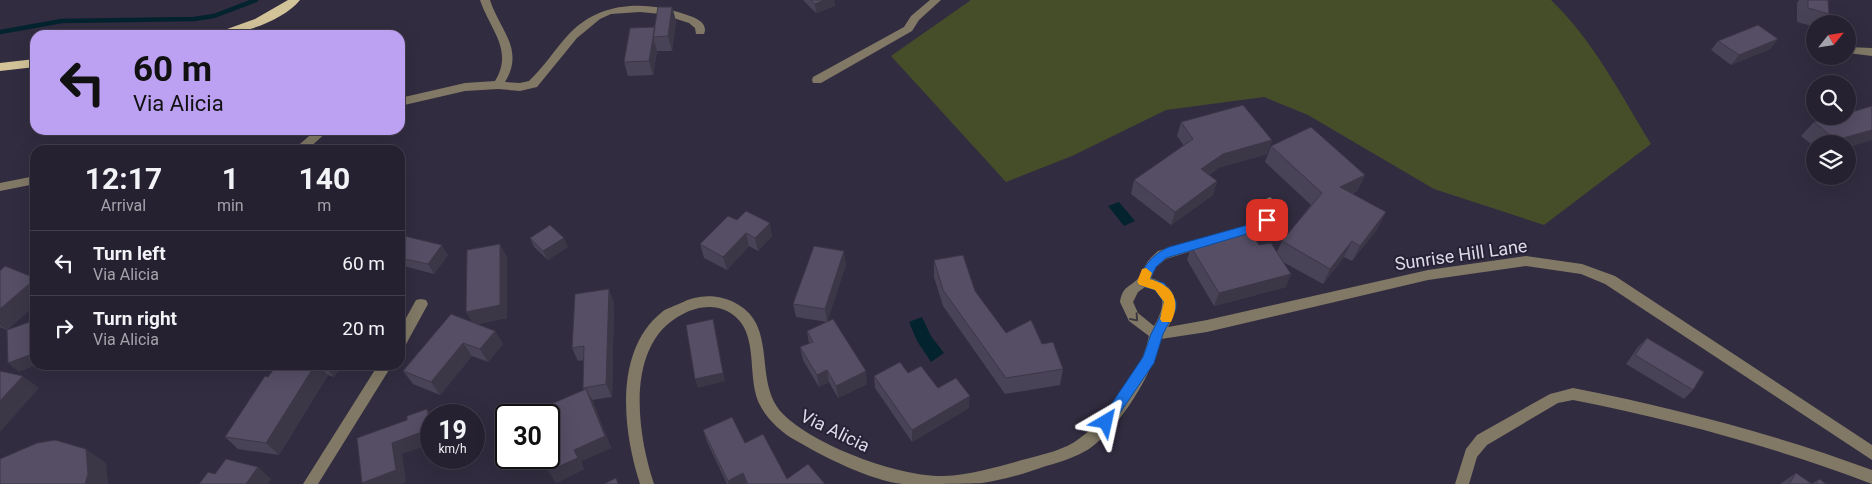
<!DOCTYPE html>
<style>
body{margin:0;font-family:Roboto,sans-serif;background:#2e2938;color:#f1f3f6;height:100vh;display:flex;flex-direction:column;font-size:19px;white-space:nowrap}
*{box-sizing:border-box;margin:0}
p{font-size:16px;color:#a4a3ab}
.icon{flex:none;width:28px;height:28px;fill:none;stroke:currentColor;stroke-width:2;stroke-linecap:round;stroke-linejoin:round}
.map{position:relative;flex:1;overflow:hidden}
.side{position:absolute;left:30px;top:145px;width:375px;height:225px;display:flex;flex-direction:column;background:#262130;border-radius:15px;box-shadow:0 5px 20px #0002,0 0 0 1px #423e4c}
.side>*{flex:none}
.guide{position:absolute;left:30px;top:30px;width:375px;height:105px;border-radius:15px;box-shadow:0 5px 20px #0002,0 0 0 1px #423e4c;background:#bca0f2;color:#111;overflow:hidden}
.needle{width:32px;rotate:60deg}
.controls{position:absolute;left:1806px;top:15px;display:grid;gap:10px}
.controls a{display:grid;place-items:center;width:50px;height:50px;border-radius:50%;background:#262130;box-shadow:0 5px 20px #0002,0 0 0 1px #423e4c;font-size:25px}
.speed{position:absolute;left:420px;top:404px;display:flex;gap:10px;font-size:25px;font-weight:700;text-align:center}
.speed>*{display:grid;place-content:center;width:65px;height:65px;border-radius:50%;background:#262130;box-shadow:0 5px 20px #0002,0 0 0 1px #423e4c;line-height:1}
.speed small{font-size:12px;font-weight:400}
.speed .limit{border:2px solid #111;border-radius:8px;background:#fff;color:#111}
.pin{position:absolute;display:grid;place-items:center;width:42px;height:42px;color:#fff;margin:-21px;border-radius:10px;box-shadow:0 2px 8px #0006}
.me{position:absolute;width:55px;margin:-28px;rotate:36deg;stroke-linejoin:round;filter:drop-shadow(0 0 4px #0008)}
.turn{display:flex;align-items:center;gap:18px;height:105px;padding:0 20px;font-size:22px}
.turn .icon{width:65px;height:65px;stroke-width:2.5}
.turn b{display:block;font-size:35px;line-height:42px}
.eta{display:flex;justify-content:space-evenly;align-items:center;height:85px;text-align:center}
.eta b{font-size:30px;font-weight:700;line-height:35px}
ul{padding:0;list-style:none}
li{display:flex;align-items:center;gap:15px;height:65px;padding:0 20px;border-top:1px solid #423e4c}
li div{flex:1}
li b{display:block;font-size:19px}
li em{font-style:normal}
.map>svg:first-child{display:block}
.green{fill:#464e29}
.water{fill:#03242e}
.lines{fill:none;stroke-linecap:round;stroke-linejoin:round}
.stream{stroke:#03242e;stroke-width:4.5}
.minor{fill:#817965;fill-rule:evenodd}
.major{fill:#d2c399;fill-rule:evenodd}
.wall{fill:#494357}
.shaded-wall{fill:#3c3747}
.building{fill:#554e65;stroke:#3c3747}
.oneway{stroke:#3e3842}
.route{fill:#1a73e8;stroke:#114b97}
.slow{fill:#f59e0b}
.labels{text-anchor:middle;stroke-width:4;stroke-linejoin:round;paint-order:stroke}
.street-label{font-size:18px;fill:#dedae8;stroke:#282236}
</style>
<div class="map">
<svg width="1872" height="484" viewBox="0 0 1872 484">
<rect width="100%" height="100%" fill="#322c40"/>
<path class="green" d="M971,0H1551C1593,40 1621,95 1651,144L1544,225L1434,189L1308,115L1264,97L1166,110L1072,156L1006,182L891,56Z"/>
<path class="water" d="M1119,202L1135,221L1124,226L1108,206Z
M922,317L931,336L944,353L931,362L917,341L909,322Z"/>
<g class="lines">
<path class="stream" d="M0,32L62,21L194,19L214,16L256,0"/>
<path class="minor" d="M480,0H490C500,31 525,49 505,82L520,83L529,81C544,67 555,49 569,34C601,0 648,0 690,16C699,19 708,25 704,34H696L695,28L689,23L661,14L640,12L611,14L600,19L577,38L537,87L520,91L498,89L465,91L400,106V98L465,83L495,81C514,50 490,30 480,0Z
M930,0H941L919,20L912,31L821,83H813L812,80L813,77L904,27L911,16Z
M1848,47L1872,48V56L1848,53Z
M316,130H329L307,150H293Z
M35,176V184L0,191V183Z
M1270,197L1276,202C1277,214 1272,222 1263,229L1166,259L1156,267L1151,278C1178,286 1180,305 1168,327L1207,320L1428,270L1526,256L1582,264L1615,276L1872,445V460L1605,284L1581,274L1526,266L1428,280L1207,332L1161,339C1152,375 1120,427 1089,449C1076,457 1061,462 1046,466C1026,473 1004,480 982,483C964,484 921,484 903,484C871,481 822,456 795,440C781,432 767,419 760,405C745,375 762,329 727,311C713,304 696,307 683,314C624,343 637,433 654,484H640C623,432 613,351 662,312C667,308 675,306 681,303C698,294 720,294 737,304C779,327 752,383 783,414C815,446 899,477 944,476C971,475 1000,466 1026,459C1044,454 1065,450 1080,438C1103,422 1133,383 1143,356C1146,350 1147,343 1149,336L1129,321L1120,302C1123,284 1131,288 1139,277C1147,265 1144,263 1158,251L1255,223L1262,215L1266,199ZM1145,287C1170,290 1163,311 1154,326L1138,313L1133,302L1138,292Z
M421,299L426,300L428,304L405,346L400,348V329L416,300Z
M378,365H392L318,484H303Z
M1573,388C1675,408 1775,434 1872,470V484C1775,447 1675,420 1573,400L1558,403L1487,445L1477,457L1469,484H1455L1466,449L1477,435L1550,394Z"/>
<path class="major" d="M288,0H300C283,21 241,35 215,35L216,33L255,19Z
M35,59V67L0,71V63Z"/>
</g>
<path class="wall" d="M803,0H834L835,6L816,13Z
M1799,0H1828L1829,14L1820,24H1815V27L1797,22V3Z
M672,7L676,21L672,51H657L653,75L628,76L624,62Z
M1778,39L1770,49L1731,65L1711,50L1718,41Z
M1181,122L1272,140L1267,154L1218,168L1209,175L1217,181L1213,195L1171,225L1131,194L1134,180L1184,146L1177,136Z
M1814,122L1872,140L1848,147V144H1815V147L1801,136Z
M1271,146L1365,175L1357,191L1352,194L1378,228L1352,261L1344,257L1323,284L1283,262L1286,287L1214,306L1187,260L1191,247L1259,245L1277,252L1282,241L1311,205L1265,162Z
M737,220L772,236L758,251L749,246L727,270L704,258L700,244Z
M400,235L448,255L434,274L400,265Z
M530,238L568,247L548,260L534,247Z
M507,257V318L477,324L495,331L503,344L488,362L472,356L440,395L413,384L403,371L473,323Z
M934,260L975,291L1006,333L1042,344L1063,369L1060,385L1005,394L943,306L934,277Z
M846,264L827,322L796,317L793,304Z
M0,271L35,278V305L7,330L0,327Z
M614,303L612,397L592,400L611,448L581,461L584,469L556,483L584,390L583,388L584,360L578,361L572,348Z
M807,331L867,384L838,398L829,382L819,387L803,360L800,347L809,343Z
M1647,338L1693,390L1684,399L1626,364L1638,347Z
M277,365H343L334,377L328,375L279,455L238,449L225,437Z
M908,373L938,388L969,408L912,442L875,388L874,376Z
M703,430L745,443L787,479L825,484H727L707,442Z
M1796,473L1812,484L1819,479L1826,484H1780Z"/>
<path class="shaded-wall" d="M824,0H834L835,6L816,13L815,4Z
M672,7L676,21L672,51L668,36Z
M653,37L657,51L653,75L649,61Z
M1778,39L1770,49L1731,65L1739,55Z
M1872,130V140L1848,147V144H1833L1836,140Z
M1272,140L1267,154L1218,168L1197,183L1201,169L1223,154Z
M1365,175L1357,191L1332,203L1340,187Z
M1217,181L1213,195L1171,225L1175,212Z
M1386,212L1378,228L1352,261L1360,246Z
M770,223L772,236L758,251L755,238Z
M746,233L749,246L727,270L723,257Z
M564,238L568,247L548,260L543,251Z
M1352,241L1344,257L1323,284L1330,269Z
M500,244L507,257V318L474,325L466,312Z
M442,245L448,255L434,274L428,264Z
M844,251L846,264L827,322L825,309Z
M1291,274L1286,287L1214,306L1219,293Z
M35,279V305L7,330L0,325V309Z
M609,289L614,303L612,397L606,384Z
M713,319L715,328L725,381L698,388L695,379Z
M495,331L503,344L488,362L480,349Z
M463,343L472,356L440,395L431,382Z
M35,353V365H37L19,372L8,363Z
M315,365H318L328,375L279,455L266,443Z
M324,365H343L334,377Z
M827,370L829,382L819,387L817,375Z
M866,371L867,384L838,398L836,386Z
M23,376L39,388L0,432V401Z
M586,389L593,401L611,448L581,461L584,469L556,483L548,471L574,450Z
M970,396L969,408L912,442V430Z
M427,409L432,415L431,444L402,454L406,482L401,484H363L362,483L392,443Z
M86,449L106,463L108,484H85Z
M258,467L271,479L268,484H246Z
M743,473L747,484H729L728,481Z"/>
<path class="building" d="M811,0H824L815,4Z
M1808,0H1828L1829,14L1808,8Z
M658,7H672L668,36L653,37Z
M1758,25L1778,39L1739,55L1718,41Z
M655,27L649,61L624,62L630,28Z
M1243,105L1272,140L1223,154L1201,169L1217,181L1175,212L1134,180L1193,139L1181,122Z
M1872,106V130L1836,140L1814,122L1835,116H1848V113Z
M1311,127L1365,175L1340,187L1386,212L1360,246L1352,241L1330,269L1282,241L1322,193L1271,146Z
M746,211L770,223L755,238L746,233L723,257L700,244L728,216L737,220Z
M550,225L564,238L543,251L530,238Z
M1250,232L1259,245L1271,243L1291,274L1219,293L1191,247Z
M400,235L442,245L428,264L400,258Z
M500,244V305L466,312L467,250Z
M814,246L844,251L825,309L793,304Z
M963,255L975,291L1006,333L1031,320L1042,344L1053,342L1063,369L1006,378L943,290L934,260Z
M5,266L35,278V279L0,309V271Z
M609,289L606,384L583,388L584,346L572,348L575,294Z
M451,314L495,331L480,349L463,343L431,382L403,371Z
M713,319L723,373L695,379L686,325Z
M833,319L866,371L836,386L827,370L817,375L800,347L813,342L807,331Z
M35,320V353L8,363L7,330Z
M1647,338L1704,372L1693,390L1635,355Z
M900,362L908,373L921,366L938,388L956,378L970,396L912,430L874,376Z
M277,365H315L266,443L225,437L265,376L268,377Z
M0,371L23,376L0,401Z
M586,389L605,436L574,450L578,458L548,471L543,458H549V415H528V414Z
M427,409L430,429L392,443L396,470L362,483L357,438L407,420V416Z
M732,417L745,443L763,434L787,479L808,464L825,484H748L743,473L728,481L703,430Z
M55,440L86,449L88,474L85,484H0V459L37,443Z
M226,459L258,467L246,484H199L208,472L215,474Z
M1796,473L1812,484H1789Z
M616,478L618,484H604Z
M1819,479L1826,484H1816Z"/>
<defs><path id="oneway-chevron" d="M-2-3.5L2.5 0L-2 3.5" fill="none" stroke-width="1.6" stroke-linecap="round" stroke-linejoin="round" transform="scale(1.25)"/></defs>
<use class="oneway" href="#oneway-chevron" transform="translate(1135 318) rotate(49)"/>
<path class="route" d="M1267,216L1272,220L1263,229L1166,258L1156,267L1150,279L1164,283L1176,301V309L1163,334L1154,363L1111,426H1102L1100,422L1102,418L1143,357L1151,334L1164,309V302L1155,290L1139,285L1137,282C1145,265 1151,255 1169,247L1255,223Z"/>
<path class="slow" d="M1146,268L1152,273L1150,279C1172,285 1182,300 1171,322H1162L1160,319L1164,302L1155,290L1139,285L1137,282L1142,269Z"/>
<g class="labels">
<g class="street-label">
<text transform="translate(1461 255) rotate(-8)" y="6">Sunrise Hill Lane</text>
<text transform="translate(835 431) rotate(26)" y="6">Via Alicia</text>
</g>
</g>
</svg>
<div class="controls">
<a><svg class="needle" viewBox="-14 -14 28 28"><path d="M0-13l5 13h-10z" fill="#e53935"/><path d="M0 13l5-13h-10z" fill="#a4a3ab"/></svg></a>
<a><svg class="icon" aria-label="search" viewBox="0 0 24 24"><circle cx="10" cy="10" r="6"/><path d="M15 15l6 6"/></svg></a>
<a><svg class="icon" aria-label="layers" viewBox="0 0 24 24"><path d="M12 4l9 5-9 5-9-5zM3 14l9 5 9-5"/></svg></a>
</div>
<div class="speed"><div>19<small>km/h</small></div><div class="limit">30</div></div>
<div class="pin" style="left:1267px;top:220px;background:#d93025"><svg class="icon" aria-label="arrive" viewBox="0 0 24 24"><path d="M6 21V4h12l-3 4 3 4H6"/></svg></div>
<svg class="me" style="left:1106px;top:422px" viewBox="-20 -20 40 40"><path d="M0-17L14 15 0 8-14 15z" fill="#1a73e8" stroke="#fff" stroke-width="4"/></svg>
<div class="guide">
<div class="turn"><svg class="icon" aria-label="left" viewBox="0 0 24 24"><path d="M17 20v-9H6M10 6l-5 5 5 5"/></svg><div><b>60 m</b>Via Alicia</div></div>
</div>
<section class="side">
<div class="eta">
<div><b>12:17</b><p>Arrival</p></div>
<div><b>1</b><p>min</p></div>
<div><b>140</b><p>m</p></div>
</div>
<ul>
<li><svg class="icon" aria-label="left" viewBox="0 0 24 24"><path d="M17 20v-9H6M10 6l-5 5 5 5"/></svg><div><b>Turn left</b><p>Via Alicia</p></div><em>60 m</em></li>
<li><svg class="icon" aria-label="right" viewBox="0 0 24 24"><path d="M7 20v-9h11M14 6l5 5-5 5"/></svg><div><b>Turn right</b><p>Via Alicia</p></div><em>20 m</em></li>
</ul>
</section>
</div>
